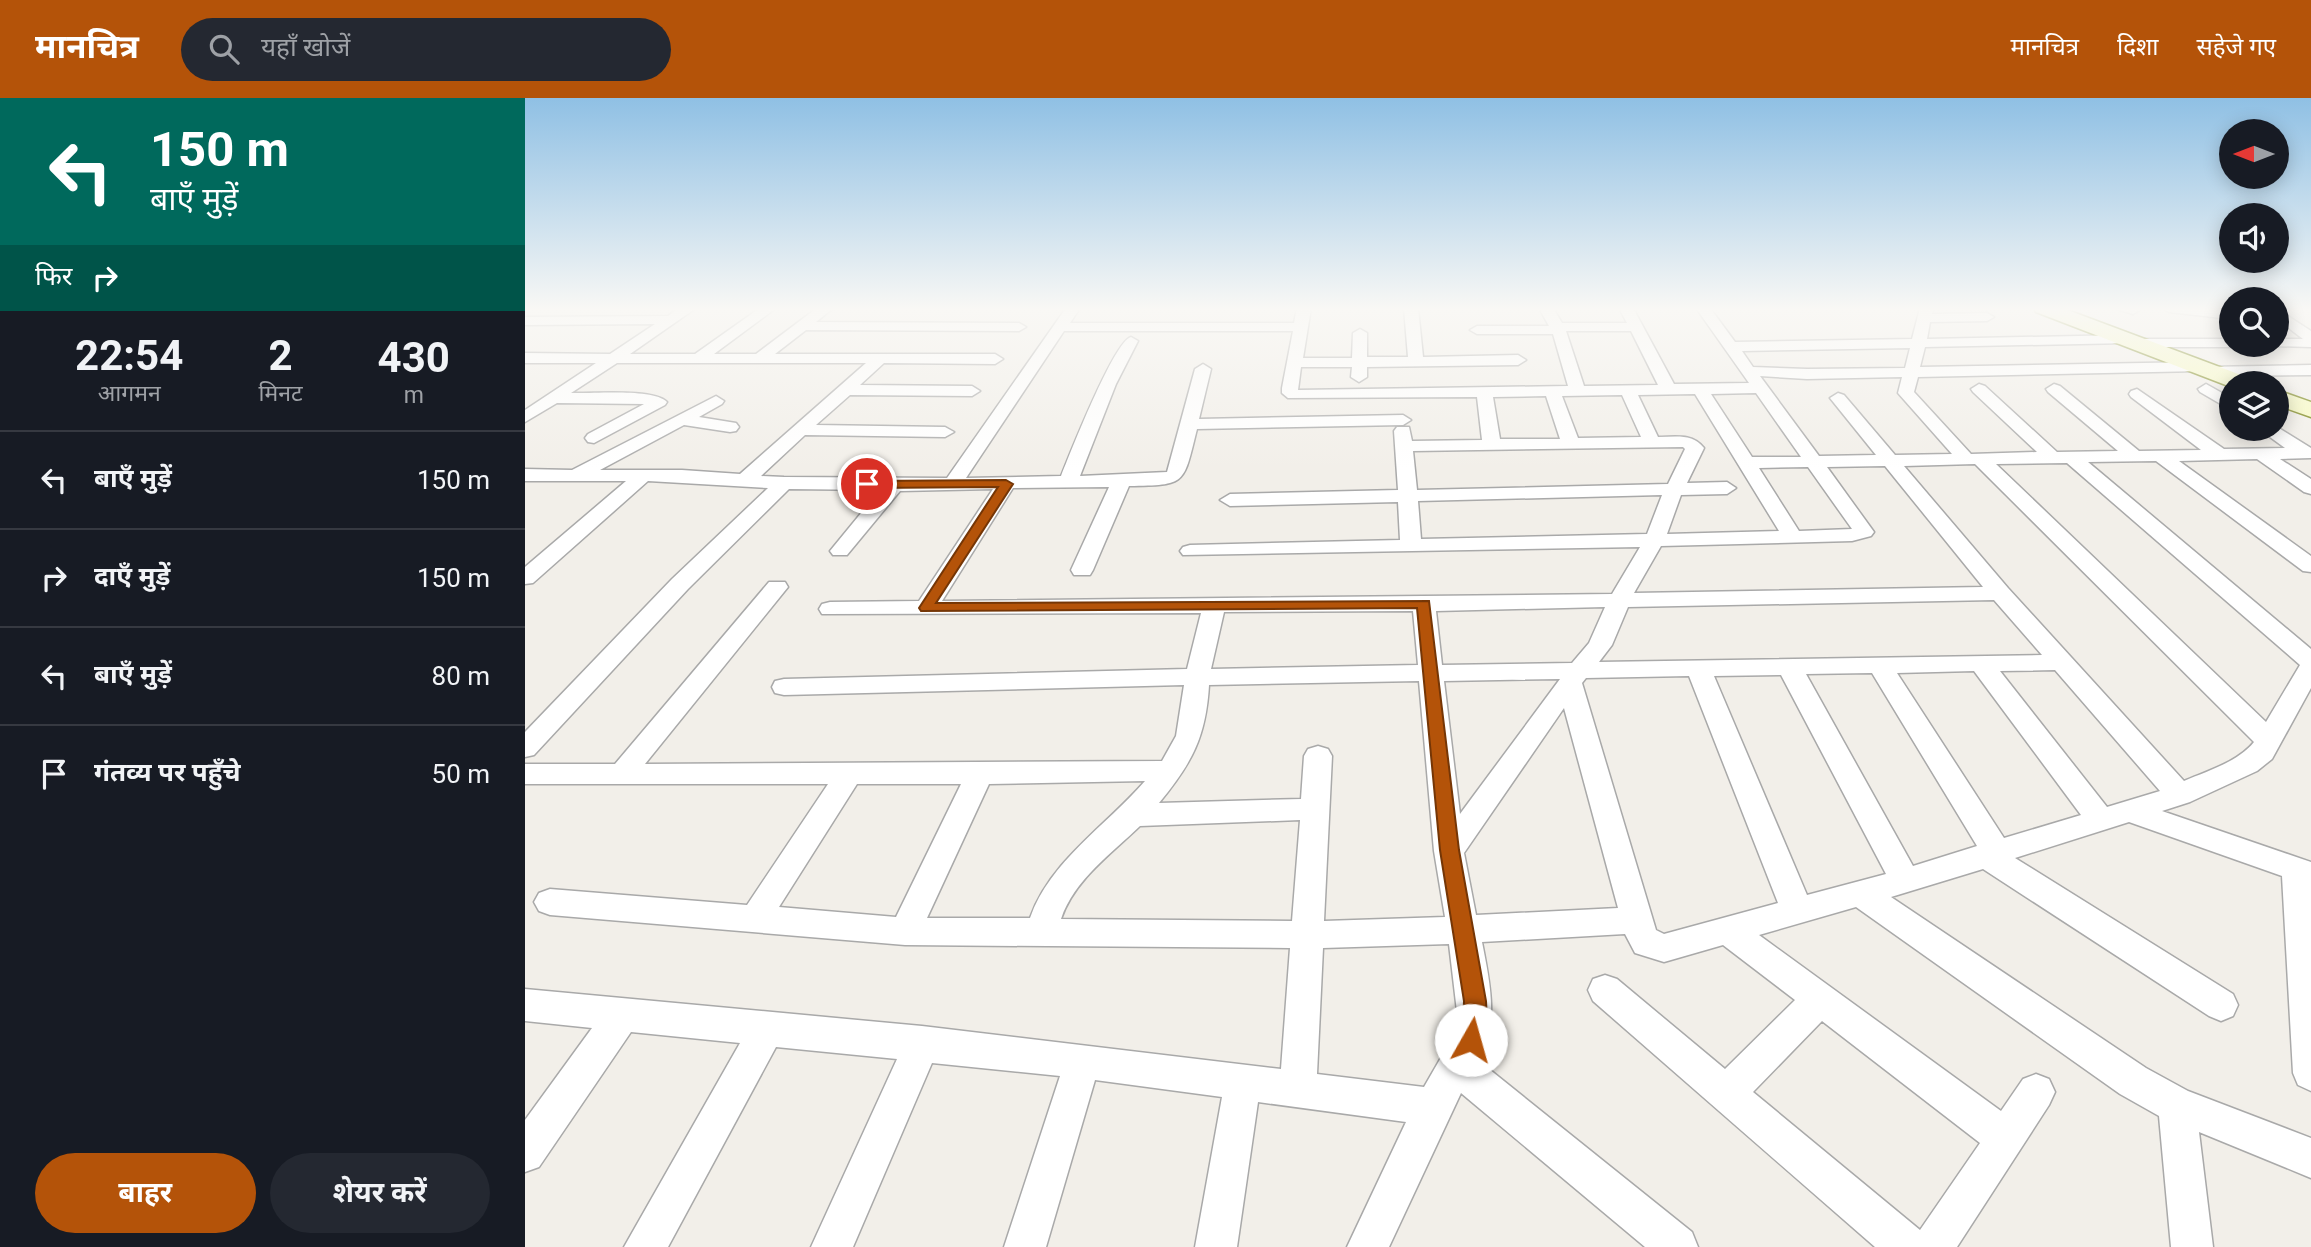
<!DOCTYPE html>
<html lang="hi">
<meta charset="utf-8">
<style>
body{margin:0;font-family:Roboto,"Noto Sans Devanagari",sans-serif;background:#242831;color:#f1f3f6;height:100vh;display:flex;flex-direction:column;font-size:26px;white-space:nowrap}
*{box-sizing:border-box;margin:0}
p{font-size:23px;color:#9ea1a6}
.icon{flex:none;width:38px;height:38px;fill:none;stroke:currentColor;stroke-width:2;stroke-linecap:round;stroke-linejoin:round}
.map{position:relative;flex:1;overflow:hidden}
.sheet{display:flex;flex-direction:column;background:#171b24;width:525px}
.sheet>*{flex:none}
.banner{background:#00695c;color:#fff;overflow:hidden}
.needle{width:46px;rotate:270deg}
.controls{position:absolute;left:1694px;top:21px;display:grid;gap:14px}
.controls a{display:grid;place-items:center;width:70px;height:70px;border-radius:50%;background:#171b24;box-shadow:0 4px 18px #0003;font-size:35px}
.pin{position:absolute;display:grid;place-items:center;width:60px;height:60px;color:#fff;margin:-30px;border:4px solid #fff;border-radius:50%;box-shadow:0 2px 7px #0007}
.me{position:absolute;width:77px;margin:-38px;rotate:7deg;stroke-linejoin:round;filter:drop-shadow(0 0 5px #0008)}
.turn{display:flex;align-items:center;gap:24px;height:147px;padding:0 35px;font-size:32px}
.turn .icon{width:91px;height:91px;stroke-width:2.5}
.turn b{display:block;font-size:49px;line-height:60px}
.then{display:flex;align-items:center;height:66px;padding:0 35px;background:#0003;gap:14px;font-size:26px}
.eta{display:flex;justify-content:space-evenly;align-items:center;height:119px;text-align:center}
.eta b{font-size:42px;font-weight:700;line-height:49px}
.primary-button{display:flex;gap:14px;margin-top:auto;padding:14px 35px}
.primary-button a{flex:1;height:80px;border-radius:42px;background:#b45309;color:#fff;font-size:28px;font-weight:700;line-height:80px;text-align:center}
.primary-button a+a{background:#242831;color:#f1f3f6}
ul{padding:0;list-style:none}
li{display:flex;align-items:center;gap:21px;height:98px;padding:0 35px;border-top:2px solid #363941}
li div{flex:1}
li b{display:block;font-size:26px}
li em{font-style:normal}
header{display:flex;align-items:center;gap:42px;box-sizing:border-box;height:98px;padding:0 35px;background:#b45309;color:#fff}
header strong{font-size:33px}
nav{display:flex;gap:38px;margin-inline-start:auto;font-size:24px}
.search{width:490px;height:63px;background:#242831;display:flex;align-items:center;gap:18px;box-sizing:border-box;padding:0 24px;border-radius:38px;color:#9ea1a6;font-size:26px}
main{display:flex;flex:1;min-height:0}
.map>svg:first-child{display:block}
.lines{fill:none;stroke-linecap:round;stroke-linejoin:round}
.street-casing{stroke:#a9a9a9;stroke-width:3}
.secondary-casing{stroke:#707d05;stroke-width:3}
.street{fill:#fff;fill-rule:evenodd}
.secondary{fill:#f7fabf;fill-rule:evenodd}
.route{fill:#b45309;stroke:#753606;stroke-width:2}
</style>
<header>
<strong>मानचित्र</strong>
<div class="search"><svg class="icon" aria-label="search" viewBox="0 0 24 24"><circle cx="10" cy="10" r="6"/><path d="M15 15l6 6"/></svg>यहाँ खोजें</div>
<nav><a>मानचित्र</a><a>दिशा</a><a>सहेजे गए</a></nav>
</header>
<main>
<section class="sheet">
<div class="banner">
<div class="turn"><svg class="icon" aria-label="left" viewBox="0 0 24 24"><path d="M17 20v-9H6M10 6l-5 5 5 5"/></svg><div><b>150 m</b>बाएँ मुड़ें</div></div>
<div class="then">फिर<svg class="icon" aria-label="right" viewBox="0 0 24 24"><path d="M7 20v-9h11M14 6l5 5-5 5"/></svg></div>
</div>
<div class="eta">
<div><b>22:54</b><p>आगमन</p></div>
<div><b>2</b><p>मिनट</p></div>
<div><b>430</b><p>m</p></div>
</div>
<ul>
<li><svg class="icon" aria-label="left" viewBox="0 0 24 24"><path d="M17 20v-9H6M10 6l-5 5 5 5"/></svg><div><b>बाएँ मुड़ें</b></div><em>150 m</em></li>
<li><svg class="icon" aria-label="right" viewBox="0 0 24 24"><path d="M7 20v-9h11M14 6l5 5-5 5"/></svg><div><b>दाएँ मुड़ें</b></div><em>150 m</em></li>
<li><svg class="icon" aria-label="left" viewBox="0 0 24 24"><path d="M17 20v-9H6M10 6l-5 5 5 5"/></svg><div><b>बाएँ मुड़ें</b></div><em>80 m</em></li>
<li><svg class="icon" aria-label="arrive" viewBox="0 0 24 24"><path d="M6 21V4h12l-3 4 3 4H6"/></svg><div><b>गंतव्य पर पहुँचे</b></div><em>50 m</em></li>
</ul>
<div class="primary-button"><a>बाहर</a><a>शेयर करें</a></div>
</section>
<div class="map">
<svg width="1786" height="1149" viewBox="0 0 1786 1149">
<rect width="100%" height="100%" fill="#f2efe9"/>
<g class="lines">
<defs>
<path id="street" d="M154,210H171L105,256H170L235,210H251L189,256H231L292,210H308L291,224L494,225L501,229L494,233L281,232L250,256H470L478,261L470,266L359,265L335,287L447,288L455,293L447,298L325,297L291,327L420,329L429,334L420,339L280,337L236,378L259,379L422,380L541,210H555L545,225H769L772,210H786L778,260H827L828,235L835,231L842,235V259H883L879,210H893L898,259L993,257L1001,262L993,267L842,269V279L834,284L826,279L827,269H776L773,292L1043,288L1028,236H952L945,232L952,228H1024L1014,210H1028L1037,225H1102L1094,210H1108L1149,286L1224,285L1171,210H1185L1210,244L1387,241L1395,210H1409L1407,216L1462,215L1469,219L1462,223L1405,224L1402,241L1600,237L1607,241H1706V247H1712L1706,249H1610L1603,245L1400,249L1395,269L1674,264L1682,269L1786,267V277L1684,278L1676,273L1393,279L1389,294L1446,356L1512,354L1448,294L1446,291L1454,286L1460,288L1532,354L1593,353L1523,294L1521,291L1529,286L1535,288L1614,353L1676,352L1606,299L1604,296L1606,293L1612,291L1699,351L1760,350L1734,331L1752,329L1786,350V360L1755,361L1786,381V396L1779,394L1732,361L1654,363L1786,458V474L1778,473L1631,363L1563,364L1786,551V590L1747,661L1732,673L1665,704L1637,713L1786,764V993L1773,987L1768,975L1757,778L1604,724L1490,760L1708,896L1713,907L1708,918L1696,923L1684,918L1458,771L1366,799L1621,970L1663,993L1786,1040V1080L1674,1034L1688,1149H1646L1634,1018L1595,996L1331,809L1234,837L1476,1013L1498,981L1511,976L1524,981L1530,994L1524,1007L1432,1149H1350L1068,903L1063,892L1068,881L1080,877L1092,881L1200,971L1270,902L1198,847L1139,864L1110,855L1100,836L957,844C965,885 974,925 954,963L1167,1134L1173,1149H1120L936,995L864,1149H822L881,1024L733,1004L712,1149H670L697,999L570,982L521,1149H479L535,978L407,965L328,1149H286L372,961L251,949L143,1149H99L215,945L106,934L14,1069L0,1074V1022L67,930L0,923V891L397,928L756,971L765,850L380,847L25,817L14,813L9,804L14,795L25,791L222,807L303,686H0V666H90L244,484H260L263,489L120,666L637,663L651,638L659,587L259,597L250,595L247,589L250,583L259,581L662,571L676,515L297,516L294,511L297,506L305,504L394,503L468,391L375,393L322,457H308L305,453L355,392L264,391L163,491L9,657L0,659V634L147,481L243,390L123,383L8,485L0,486V469L101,383H0V371L47,372L191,298L199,303L197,306L174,319L211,325L214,329L211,333L205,334L159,327L75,372H157L215,376L341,265H92L46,295C68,296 128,290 142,304L140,307L69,345L63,344L60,340L63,336L119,306L32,305L0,324V312L71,265H0V255L85,256L130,226L0,227V219L143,218ZM539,233H768L757,290V295L763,300L952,299L957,342L887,343L884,329H872L869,333L873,392L705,396L695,402L705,408L873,404L875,442L665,447L658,449L655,453L658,457L1115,449L1087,496L417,503L488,390L584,389L546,472L549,477H565L568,472L604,388C662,387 658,387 672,331L878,327L886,322L878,317L674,321L686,271L678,266L670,271L642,374L555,378L591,286L613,243L606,239C589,243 545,356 536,378L441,380ZM1041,233H1106L1133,287L1059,288ZM1385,250L1380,270L1282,271L1228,269L1217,253ZM1235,278L1282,281L1377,279L1373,295L1427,356L1370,357L1319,297L1313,295L1305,300L1351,357L1294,358ZM1231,295L1276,359H1227L1186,296ZM1170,296L1254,433L1142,436L1156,397L1202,396L1211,390L1202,384L1162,385L1179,350C1167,335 1151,339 1133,339L1113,297ZM1097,297L1116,339L1053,340L1037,298ZM1021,298L1035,341H975L968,299ZM1158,349L1160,351L1143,386L892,392L888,353ZM1542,365L1775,567L1741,624L1471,366ZM1450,366L1729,644C1713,664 1682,673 1659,683L1483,490L1379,368ZM1360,368L1458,489L1109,495L1136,448L1327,443L1346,438L1349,434L1302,369ZM1283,369L1327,431L1274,433L1234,370ZM1137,397L1122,436L896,441L893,403ZM1469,502L1517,557L1074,564L1087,547L1103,509ZM1080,509L1064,545L1047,565L917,567L911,513ZM888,513L893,567L686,571L699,514ZM1530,572L1635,693L1582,709L1475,573ZM1449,573L1556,717L1479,740L1372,575ZM1347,575L1452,748L1388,768L1281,576ZM1256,577L1361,776L1282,797L1189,578ZM1164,578L1253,805L1139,836L1131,832L1057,585L1061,580ZM1035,581L935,716L919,583ZM894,583L909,753L920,819L799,823L807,658L803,651L793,648L783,651L779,658L776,701L634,705C667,665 681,639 684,587ZM1039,610L1093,810L951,817L939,755ZM620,683C581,728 525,763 505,820H402L464,686ZM332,686H436L371,819L254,809ZM775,722L767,823L536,821C549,782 587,755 615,728ZM924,846L933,922L929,937L899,989L792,976L798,850ZM1297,923L1455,1045L1395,1132L1228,994Z
M1588,210H1614L1615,212L1608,216Z
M1637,210L1706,213V221L1644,214Z
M1752,211L1786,233V249L1747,248L1752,247V241H1778L1752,221Z
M1681,286L1706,300V312L1675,294L1673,291Z"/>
<path id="secondary" d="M1509,210H1537L1724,280L1727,285H1706V289L1511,214Z
M1752,292L1786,304V319L1752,307Z"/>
</defs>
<use href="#street" class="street-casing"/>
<use href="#secondary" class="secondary-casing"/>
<use href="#street" class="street"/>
<use href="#secondary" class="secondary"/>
</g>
<linearGradient id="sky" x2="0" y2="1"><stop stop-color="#8fc0e4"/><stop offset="0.57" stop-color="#f9f8f5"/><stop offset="1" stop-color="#f9f8f5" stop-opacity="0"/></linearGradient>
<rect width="1786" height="371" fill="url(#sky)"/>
<path class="route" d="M481,382L488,386L411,505L904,503L934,752L961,903L962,922L954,949L946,952L938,949C932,937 939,917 939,903L915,752L892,510L396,513L394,510L473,389L342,390L336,386L342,383Z"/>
</svg>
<div class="controls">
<a><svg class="needle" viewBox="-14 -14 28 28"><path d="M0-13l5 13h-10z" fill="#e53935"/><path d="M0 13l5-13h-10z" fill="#9ea1a6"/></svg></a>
<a><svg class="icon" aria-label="sound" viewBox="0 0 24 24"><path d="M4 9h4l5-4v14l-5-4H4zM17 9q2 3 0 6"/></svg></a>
<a><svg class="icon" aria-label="search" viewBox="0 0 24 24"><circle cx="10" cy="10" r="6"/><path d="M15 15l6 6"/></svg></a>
<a><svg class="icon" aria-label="layers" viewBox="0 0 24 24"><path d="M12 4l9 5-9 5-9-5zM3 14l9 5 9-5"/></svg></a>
</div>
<div class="pin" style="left:342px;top:386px;background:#d93025"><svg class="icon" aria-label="arrive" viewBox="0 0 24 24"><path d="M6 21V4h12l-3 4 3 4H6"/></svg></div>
<svg class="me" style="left:946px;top:942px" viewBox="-20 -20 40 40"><circle r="19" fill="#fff"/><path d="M0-13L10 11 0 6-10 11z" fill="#b45309"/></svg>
</div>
</main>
